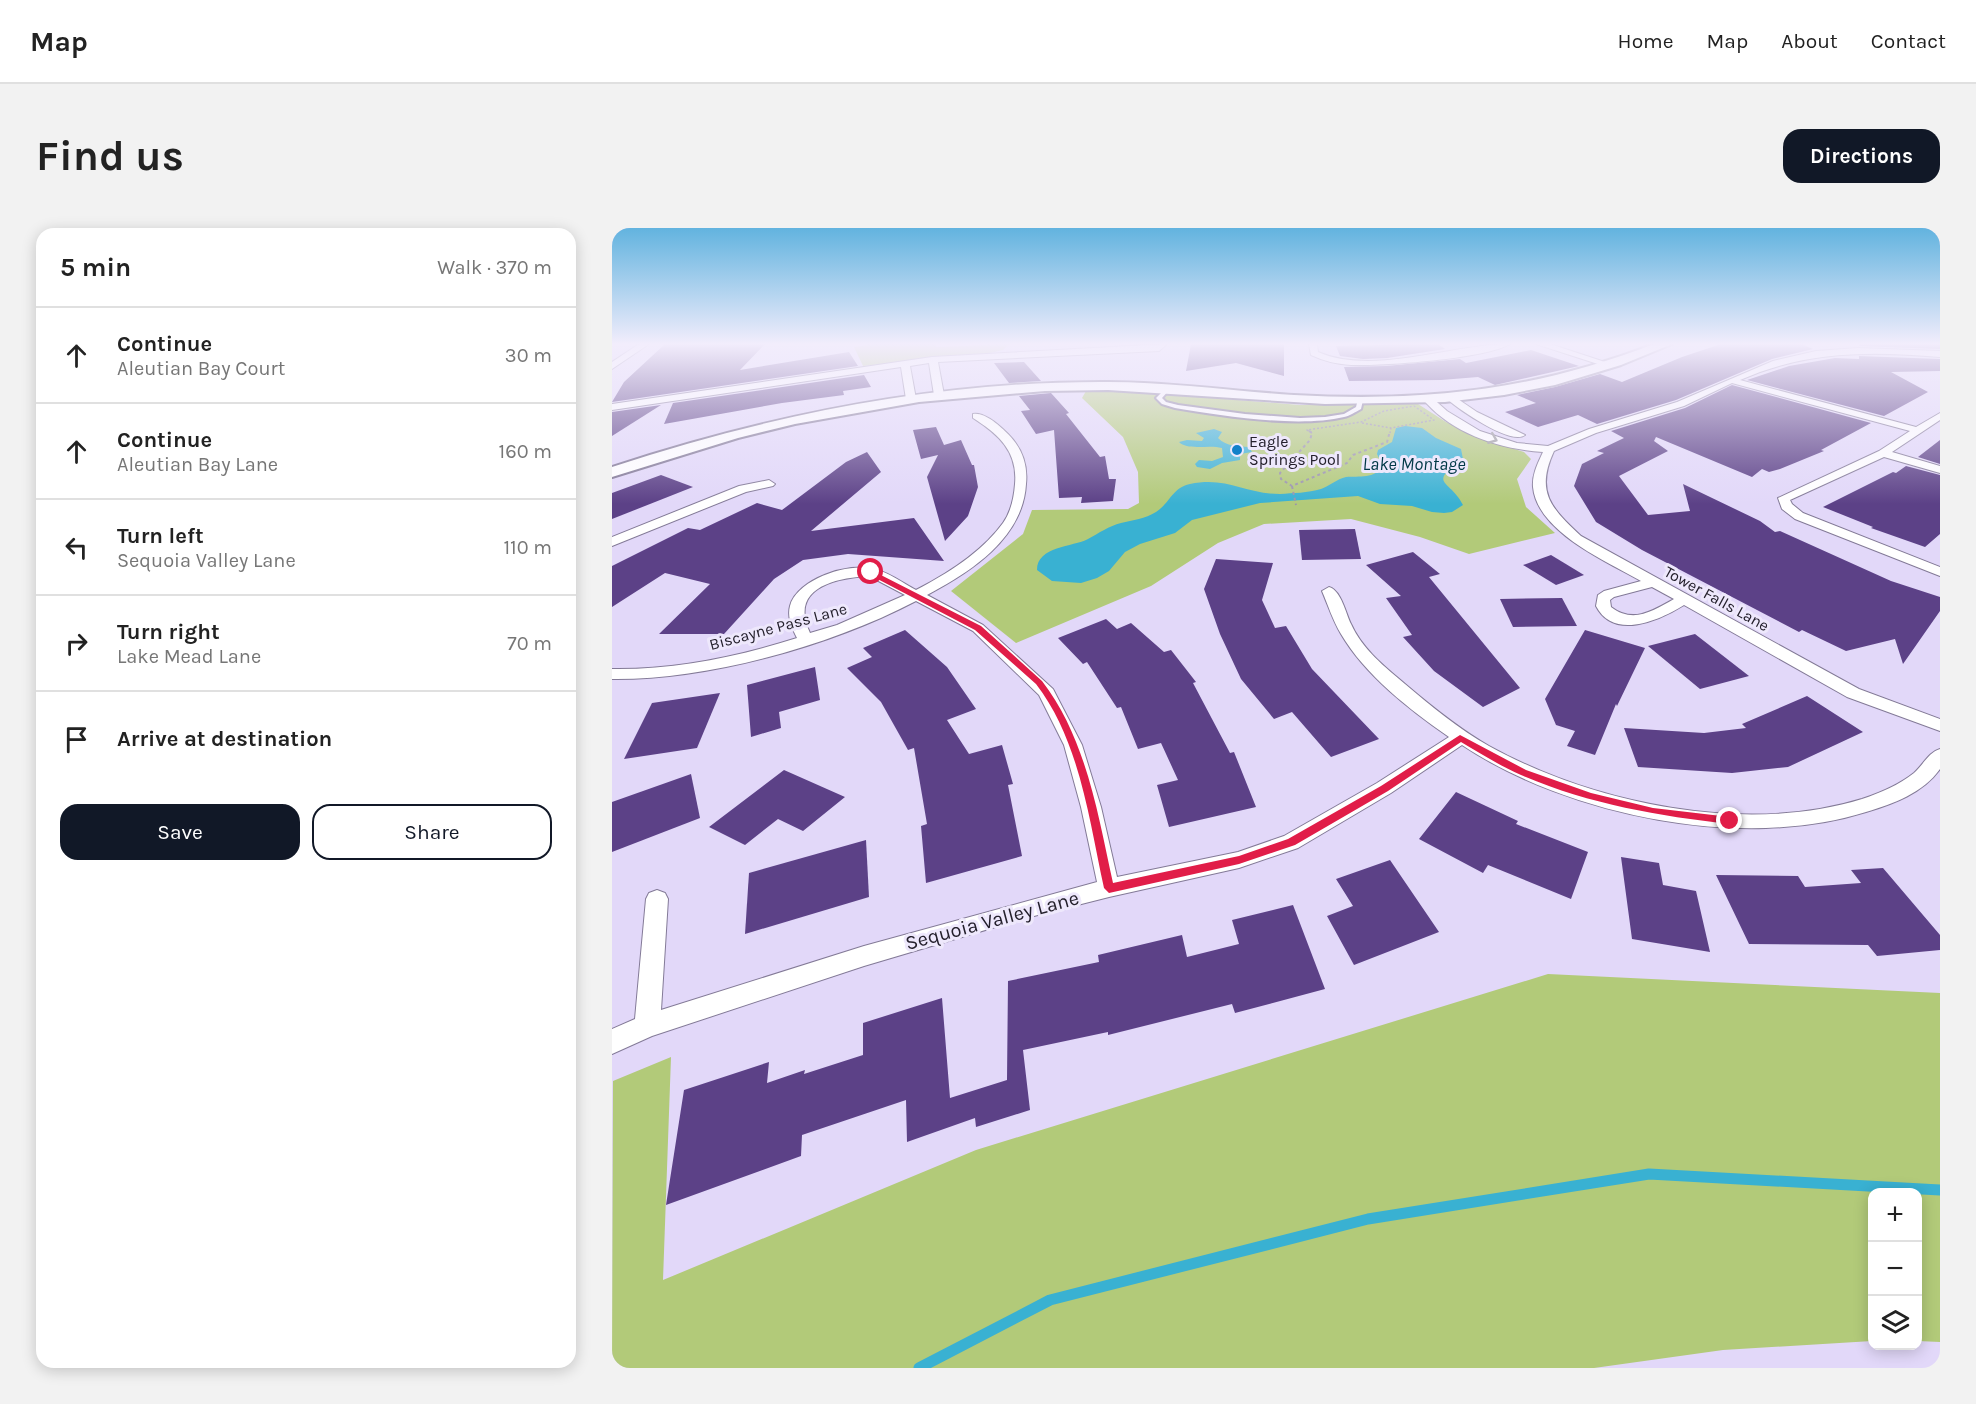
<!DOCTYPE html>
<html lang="en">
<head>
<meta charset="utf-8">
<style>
	body { margin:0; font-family:Karla,sans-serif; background:#f2f2f2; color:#222 }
	.controls { position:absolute; right:18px; bottom:18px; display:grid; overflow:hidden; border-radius:12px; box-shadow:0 3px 15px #0003 }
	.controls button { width:54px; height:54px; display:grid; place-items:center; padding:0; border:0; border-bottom:2px solid #e0e0e0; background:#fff; color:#222; font:30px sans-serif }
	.stop { position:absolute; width:18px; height:18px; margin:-14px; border:4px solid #e11d48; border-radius:50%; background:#fff }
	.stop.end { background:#e11d48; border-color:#fff; box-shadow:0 2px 6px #0008 }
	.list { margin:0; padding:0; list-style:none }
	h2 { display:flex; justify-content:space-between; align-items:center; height:78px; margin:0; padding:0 24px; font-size:26px }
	h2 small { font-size:20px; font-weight:400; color:#767676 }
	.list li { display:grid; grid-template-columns:39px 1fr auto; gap:18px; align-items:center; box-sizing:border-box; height:96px; padding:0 24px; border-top:2px solid #e0e0e0 }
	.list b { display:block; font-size:22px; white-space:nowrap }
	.list p { margin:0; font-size:20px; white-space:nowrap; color:#767676 }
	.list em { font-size:20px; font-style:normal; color:#767676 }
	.actions { display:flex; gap:12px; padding:18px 24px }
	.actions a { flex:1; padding:14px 0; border:2px solid #111827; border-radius:18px; text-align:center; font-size:21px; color:#111827 }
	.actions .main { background:#111827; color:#fff }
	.icon { flex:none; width:33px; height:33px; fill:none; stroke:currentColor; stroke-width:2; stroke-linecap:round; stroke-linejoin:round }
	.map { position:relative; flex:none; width:1328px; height:1140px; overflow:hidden; border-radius:18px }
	header { display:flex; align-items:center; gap:36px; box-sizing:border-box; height:84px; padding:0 30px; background:#fff; border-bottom:2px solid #e0e0e0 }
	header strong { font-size:28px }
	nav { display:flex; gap:33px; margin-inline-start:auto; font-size:21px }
	.intro { display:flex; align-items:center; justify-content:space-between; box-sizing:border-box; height:144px; padding:0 36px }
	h1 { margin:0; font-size:42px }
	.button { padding:15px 27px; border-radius:18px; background:#111827; color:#fff; font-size:21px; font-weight:700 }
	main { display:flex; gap:36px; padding:0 36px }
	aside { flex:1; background:#fff; border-radius:18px; box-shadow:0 3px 15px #0003 }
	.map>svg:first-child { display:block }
</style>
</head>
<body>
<header>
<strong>Map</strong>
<nav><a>Home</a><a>Map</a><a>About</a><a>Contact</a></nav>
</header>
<div class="intro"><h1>Find us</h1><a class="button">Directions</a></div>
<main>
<aside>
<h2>5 min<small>Walk · 370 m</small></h2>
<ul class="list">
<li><svg class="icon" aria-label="ahead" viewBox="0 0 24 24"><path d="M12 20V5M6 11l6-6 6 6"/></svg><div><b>Continue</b><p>Aleutian Bay Court</p></div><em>30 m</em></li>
<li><svg class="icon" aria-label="ahead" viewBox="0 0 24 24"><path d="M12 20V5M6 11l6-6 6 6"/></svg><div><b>Continue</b><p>Aleutian Bay Lane</p></div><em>160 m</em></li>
<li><svg class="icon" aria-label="left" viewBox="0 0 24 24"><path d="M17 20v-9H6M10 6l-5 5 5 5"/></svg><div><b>Turn left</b><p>Sequoia Valley Lane</p></div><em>110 m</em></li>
<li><svg class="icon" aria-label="right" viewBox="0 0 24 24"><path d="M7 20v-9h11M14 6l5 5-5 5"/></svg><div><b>Turn right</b><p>Lake Mead Lane</p></div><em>70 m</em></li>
<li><svg class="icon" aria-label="arrive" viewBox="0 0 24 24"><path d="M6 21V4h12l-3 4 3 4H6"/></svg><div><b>Arrive at destination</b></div></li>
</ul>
<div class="actions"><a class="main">Save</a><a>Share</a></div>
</aside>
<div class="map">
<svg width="1328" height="1140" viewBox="0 0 1328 1140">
	<rect width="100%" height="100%" fill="#e2d8f9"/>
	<!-- green -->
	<g fill="#b2ca79">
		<path d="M 262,116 L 324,116 L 324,119 L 397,116 L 391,122 L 378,125 L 251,138 L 242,119 Z"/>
		<path d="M 474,163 L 526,164 L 688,177 L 806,176 L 834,194 L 873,212 L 912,224 L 919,231 L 905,251 L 914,279 L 943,305 L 857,326 L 808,309 L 739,291 L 652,296 L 606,315 L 539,358 L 404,415 L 339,363 L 411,306 L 420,282 L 516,281 L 527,275 L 526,244 L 511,209 L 470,170 Z"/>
		<path d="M 936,746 L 1328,765 L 1328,1114 L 1306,1113 L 1306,964 L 1260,964 L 1260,1113 L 1111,1122 L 982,1140 L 0,1140 L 1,853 L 59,829 L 51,1052 L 364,922 Z"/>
	</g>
	<!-- water -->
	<g fill="#39b1d2">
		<path d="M 793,198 L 810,200 L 824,210 L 849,221 L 851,231 C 814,257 838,251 851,277 L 840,284 L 832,285 L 820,284 L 800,278 L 768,276 L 746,268 L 648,275 L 580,292 L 563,305 L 528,316 L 513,324 L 497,343 L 485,350 L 469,355 L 440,353 L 425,342 C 425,318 461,319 476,311 C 487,305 497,298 509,295 C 521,292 533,291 544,284 C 558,275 560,260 578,256 C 615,248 633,266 668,266 C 681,265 696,265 709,261 C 717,258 725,251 734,249 C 747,248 763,251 771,238 L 765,226 L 766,222 L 780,214 L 784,200 Z"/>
		<path d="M 602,201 L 610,204 L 606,210 C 615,219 626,218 637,219 L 640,224 L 628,226 L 628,232 L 610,235 L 598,241 L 585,239 L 583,236 L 587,232 L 600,233 L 611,229 L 610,220 C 597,216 576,223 567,214 L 575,212 L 590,213 L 592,210 L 584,205 Z"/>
	</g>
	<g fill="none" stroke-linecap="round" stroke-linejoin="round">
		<!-- stream -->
		<path stroke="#39b1d2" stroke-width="11" d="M 307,1140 L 438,1072 L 756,991 L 1037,946 L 1328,962"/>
	</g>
	<!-- building -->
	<g fill="#5c4187">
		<path d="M 53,116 L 153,116 L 128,142 L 237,124 L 246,138 L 0,174 L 12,154 Z"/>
		<path d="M 579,116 L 672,116 L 672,148 L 624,135 L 574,143 Z"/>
		<path d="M 811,116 L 826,116 L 833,121 L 775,130 L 751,131 L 728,128 L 724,118 Z"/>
		<path d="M 1109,116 L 1189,116 L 1201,121 L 1160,131 L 1064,172 L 985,196 L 966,187 L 926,199 L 893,184 L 924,175 L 905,167 L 943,159 L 988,146 L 1010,154 L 1070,129 Z"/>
		<path d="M 1248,116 L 1328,116 L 1328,121 L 1247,118 Z"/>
		<path d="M 919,122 L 967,138 L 883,157 L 866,149 L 829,152 L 737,153 L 732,139 L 774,138 L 848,131 L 854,135 Z"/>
		<path d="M 1247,128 L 1328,131 L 1328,143 L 1279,144 L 1316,164 L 1272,188 L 1135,152 L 1177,138 L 1223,130 L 1247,131 Z"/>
		<path d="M 412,134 L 429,153 L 397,155 L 382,135 Z"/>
		<path d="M 252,147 L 259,159 L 231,163 L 232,167 L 170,175 L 52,196 L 61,175 Z"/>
		<path d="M 1120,157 L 1259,195 L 1209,222 L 1212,223 L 1168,241 L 1157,244 L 1150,241 L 1140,249 L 1044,209 L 1042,213 L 1056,223 L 1007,248 L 1036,287 L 1078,283 L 1071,256 L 1148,293 L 1163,304 L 1168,303 L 1279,353 L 1328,369 L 1328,383 L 1291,436 L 1283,411 L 1234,423 L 1190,402 L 1187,404 L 1030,322 L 984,294 L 962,258 L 970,236 L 992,225 L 985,223 L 1012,210 L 999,203 L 1073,180 Z"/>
		<path d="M 439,165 L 457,185 L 454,186 L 488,229 L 493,228 L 497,251 L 504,251 L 501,273 L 469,275 L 470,269 L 447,270 L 442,202 L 424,206 L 409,183 L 418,182 L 407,168 Z"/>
		<path d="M 49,177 L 0,208 L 0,184 Z"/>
		<path d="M 324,199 L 332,217 L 349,212 L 360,237 L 362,237 L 366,259 L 356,288 L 333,313 L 315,249 L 326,227 L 309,231 L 301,202 Z"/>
		<path d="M 1328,212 L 1328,236 L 1306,229 Z"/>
		<path d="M 255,224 L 269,244 L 199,303 L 302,290 L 332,333 L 236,326 L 191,332 L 162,351 L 112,406 L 47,406 L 98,356 L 53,345 L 0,379 L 0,338 L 76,300 L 88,302 L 145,275 L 170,282 L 234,234 Z"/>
		<path d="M 1294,238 L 1328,247 L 1328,306 L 1313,319 L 1259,300 L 1261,299 L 1211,279 L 1281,244 L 1284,245 Z"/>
		<path d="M 49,247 L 81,259 L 0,291 L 0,265 Z"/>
		<path d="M 743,301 L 749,331 L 690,332 L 687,302 Z"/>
		<path d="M 801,324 L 828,346 L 817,349 L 908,460 L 871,479 L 822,443 L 791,409 L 800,407 L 774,370 L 789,368 L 754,337 Z"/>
		<path d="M 939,327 L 972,347 L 944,357 L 911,337 Z"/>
		<path d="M 604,331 L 661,335 L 650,372 L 663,400 L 674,398 L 700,441 L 767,511 L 719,529 L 680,484 L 662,491 L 629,451 L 608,406 L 592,361 Z"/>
		<path d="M 950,370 L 965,398 L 901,399 L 888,371 Z"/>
		<path d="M 494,391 L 505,401 L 519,395 L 552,424 L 559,422 L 584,454 L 581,455 L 618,525 L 622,524 L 644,579 L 557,599 L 545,557 L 566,552 L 549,515 L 526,521 L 509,479 L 505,480 L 475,434 L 471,436 L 446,410 Z"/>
		<path d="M 293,402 L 335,439 L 364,481 L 335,492 L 357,526 L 390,517 L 401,556 L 396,557 L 410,628 L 314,655 L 309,598 L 315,596 L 302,520 L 296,522 L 269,474 L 235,440 L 260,429 L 251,420 Z"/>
		<path d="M 973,402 L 1033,420 L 1005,478 L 1004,476 L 983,527 L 955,518 L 963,503 L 944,497 L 933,471 Z"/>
		<path d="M 1083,406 L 1137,448 L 1088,461 L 1036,418 Z"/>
		<path d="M 203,439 L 208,472 L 167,484 L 169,500 L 139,509 L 135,457 Z"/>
		<path d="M 108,465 L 85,520 L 12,531 L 40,475 Z"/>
		<path d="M 1195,468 L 1251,504 L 1176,539 L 1120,545 L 1026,539 L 1012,500 L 1092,505 L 1134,500 L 1130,496 Z"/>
		<path d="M 172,542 L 233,569 L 191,603 L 166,591 L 133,617 L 97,599 Z"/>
		<path d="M 79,546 L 88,590 L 0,624 L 0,574 Z"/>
		<path d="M 844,564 L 906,593 L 904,596 L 976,624 L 959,671 L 876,637 L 871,645 L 807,611 Z"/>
		<path d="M 254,612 L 257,669 L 133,706 L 137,645 Z"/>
		<path d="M 1009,629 L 1047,635 L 1051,657 L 1084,663 L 1098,724 L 1020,711 Z"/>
		<path d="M 778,632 L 827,704 L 742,737 L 715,688 L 741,678 L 724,651 Z"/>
		<path d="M 1271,640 L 1328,707 L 1328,722 L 1265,728 L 1256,717 L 1137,716 L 1104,647 L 1186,648 L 1193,659 L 1249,655 L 1239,642 Z"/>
		<path d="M 681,677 L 713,761 L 623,785 L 620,776 L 496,807 L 496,804 L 411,822 L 418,882 L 364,899 L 363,890 L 295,914 L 294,872 L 190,907 L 189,928 L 54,977 L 72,862 L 157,834 L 155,855 L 193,842 L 192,846 L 251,827 L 251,795 L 330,770 L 338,870 L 395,852 L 396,753 L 487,734 L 486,727 L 570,707 L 575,729 L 627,716 L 620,692 Z"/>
	</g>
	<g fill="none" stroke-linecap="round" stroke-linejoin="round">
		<defs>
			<path id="lane" d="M 555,159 L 558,161 L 550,170 L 554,174 L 566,177 L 633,186 L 688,190 L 713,189 L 732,186 L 744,179 L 746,171 L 751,172 L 749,181 C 743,184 738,188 732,189 C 687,200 610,188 563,180 L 550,176 L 544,170 Z"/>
			<g id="street">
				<path d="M 27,116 L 37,116 L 0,141 L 0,134 Z"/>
				<path d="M 555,116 L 547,123 L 326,134 L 332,167 L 327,170 L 322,167 L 317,135 L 298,138 L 304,171 L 299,174 L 294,171 L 289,139 L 0,182 L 0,176 L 320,129 Z"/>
				<path d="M 697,116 L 705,116 L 706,124 C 761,148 840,116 898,116 C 873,131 770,138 739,137 C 724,136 712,133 699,127 Z"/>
				<path d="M 924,116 L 938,116 L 999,136 L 992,138 Z"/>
				<path d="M 1246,120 L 1328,123 L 1328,129 C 1258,123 1193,123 1128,152 L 1304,199 L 1328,185 L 1328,192 L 1280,224 L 1328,238 L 1328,245 L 1272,229 L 1178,272 L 1180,276 L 1191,285 L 1328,339 L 1328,348 L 1183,291 L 1170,281 L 1166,270 L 1267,223 L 1298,203 L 1120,155 L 1072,178 L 984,205 L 942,223 C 923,264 939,280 969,308 L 1247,461 L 1328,491 L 1328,503 L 1235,469 L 1072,377 C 1048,392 1002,413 984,378 L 986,367 L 992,363 L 1029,353 C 996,334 925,304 921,259 C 920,246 926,235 931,224 C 886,221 838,205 809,169 L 817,167 L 835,183 L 868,203 L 905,215 L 936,218 L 977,201 L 1065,174 L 1161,133 L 1204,123 ZM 1040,359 L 1062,371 C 1041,383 1021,396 999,379 L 998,372 L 1002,369 Z"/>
				<path d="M 837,165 L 865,184 L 913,207 C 899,218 846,181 834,170 L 832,168 Z"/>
				<path d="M 361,186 C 373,184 388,198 396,206 C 410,220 416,237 414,256 C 411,310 359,344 315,367 L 371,397 L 441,461 L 470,517 L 489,579 L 505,649 L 626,624 L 672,608 L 765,555 L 837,509 C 798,482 753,447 729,406 C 721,393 716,377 710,363 L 717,359 C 729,362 734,386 739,396 C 750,421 773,439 793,456 C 820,479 847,501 877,518 C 982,576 1133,607 1250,571 C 1268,565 1287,557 1302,545 C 1311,537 1317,524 1328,521 L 1328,541 C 1311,565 1281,576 1254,584 C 1131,623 957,588 850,517 L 779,565 L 686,620 L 627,640 L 497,669 L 414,690 L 252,738 L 40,808 L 0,826 L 0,801 L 23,791 L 34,671 L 37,665 L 45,662 L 53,665 L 56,671 L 49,782 L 252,718 L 485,654 L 469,579 L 452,517 L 427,467 L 361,403 L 304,373 C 218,418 96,452 0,451 L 0,441 C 62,442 125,429 185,410 C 180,400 175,389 178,378 C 185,351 237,334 262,341 C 276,344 291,355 304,362 C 335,346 370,324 391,295 C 399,284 402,269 403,256 C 406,223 386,206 361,190 ZM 257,348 L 293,367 L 225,397 L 198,405 C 177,361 221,350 257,348 Z"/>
				<path d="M 157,252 L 163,256 L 161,258 L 134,264 L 0,318 L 0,309 L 127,258 Z"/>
			</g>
			<path id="secondary" d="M 1042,116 L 1060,116 L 1009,137 L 943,157 L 892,167 L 833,174 L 713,176 L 496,162 L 433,163 L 307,174 L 183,196 L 126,210 L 0,249 L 0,239 C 161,186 326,153 496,154 C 558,154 620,163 682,167 C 812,174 920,163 1042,116 Z"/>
		</defs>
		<!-- lane casing -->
		<use href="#lane" stroke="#837a97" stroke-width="4"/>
		<!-- street casing -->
		<use href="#street" stroke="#837a97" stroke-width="2"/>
		<!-- secondary casing -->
		<use href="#secondary" stroke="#837a97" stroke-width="4"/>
		<!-- path-far1 -->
		<g stroke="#9a93ac" stroke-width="1.5" stroke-dasharray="2 2" stroke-linecap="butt">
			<path d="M 750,195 L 779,200"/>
			<path d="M 700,205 L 695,202 L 749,194 L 772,183 L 802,178 L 822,192 L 779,200 L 778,205"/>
		</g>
		<!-- path -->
		<g stroke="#9a93ac" stroke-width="2" stroke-dasharray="3 3" stroke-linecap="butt">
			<path d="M 697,203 L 700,205 L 698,212 L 668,245 L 669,251 L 680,258 L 735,235 L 741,227 L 775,214 L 778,203"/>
			<path d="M 680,258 L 684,277"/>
		</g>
		<!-- lane -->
		<use href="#lane" fill="#fff" fill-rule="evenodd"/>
		<!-- street -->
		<use href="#street" fill="#fff" fill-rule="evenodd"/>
		<!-- secondary -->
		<use href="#secondary" fill="#fff" fill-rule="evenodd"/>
	</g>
	<!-- one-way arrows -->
	<defs><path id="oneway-chevron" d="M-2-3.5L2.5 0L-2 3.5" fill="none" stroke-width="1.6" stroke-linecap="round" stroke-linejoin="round" transform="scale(1.5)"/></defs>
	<use stroke="#9c9ba0" href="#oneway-chevron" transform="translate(881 211) rotate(22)"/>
	<!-- sky -->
	<linearGradient id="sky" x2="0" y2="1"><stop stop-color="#62b3df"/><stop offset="0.42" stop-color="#f2edfc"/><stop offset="1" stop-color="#f2edfc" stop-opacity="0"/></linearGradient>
	<rect width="1328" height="276" fill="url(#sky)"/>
	<!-- route -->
	<path fill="#e11d48" d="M 256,343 L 261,343 L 369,398 L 430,453 C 474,510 486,586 501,655 L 627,628 L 676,611 L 769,558 L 848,507 L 914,542 L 979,565 L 1041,580 L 1118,589 L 1123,593 L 1118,596 C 1046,588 976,576 909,547 C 888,538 868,525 849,514 L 776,563 L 683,617 L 627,636 L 497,665 L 492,660 C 477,592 468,513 424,456 L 363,402 L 256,346 Z"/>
	<!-- markers -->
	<circle fill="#1281ca" stroke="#eee8fc" stroke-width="2" cx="625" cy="222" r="6"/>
	<g text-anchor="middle" stroke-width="6" stroke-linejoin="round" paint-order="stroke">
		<!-- far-poi labels -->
		<g font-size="16" fill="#24202c" stroke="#eee8fc" text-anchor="start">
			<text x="637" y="219">Eagle<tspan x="637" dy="18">Springs Pool</tspan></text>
		</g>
		<!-- far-street labels -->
		<g font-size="16" fill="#24202c" stroke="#eee8fc">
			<text transform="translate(1105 370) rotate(29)" y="6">Tower Falls Lane</text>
			<text transform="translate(166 398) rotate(-15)" y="6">Biscayne Pass Lane</text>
		</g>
		<!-- far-water labels -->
		<g font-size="18" font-style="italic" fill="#013846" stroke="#eee8fc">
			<text x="802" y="242">Lake Montage</text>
		</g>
		<!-- street labels -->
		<g font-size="20" fill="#24202c" stroke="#eee8fc">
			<text transform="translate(380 692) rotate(-15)" y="7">Sequoia Valley Lane</text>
		</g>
	</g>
</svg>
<div class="controls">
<button>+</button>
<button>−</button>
<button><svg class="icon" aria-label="layers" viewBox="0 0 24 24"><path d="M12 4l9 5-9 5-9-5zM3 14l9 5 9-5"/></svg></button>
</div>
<div class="stop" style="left:259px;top:344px"></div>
<div class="stop end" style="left:1118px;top:593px"></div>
</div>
</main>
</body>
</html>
